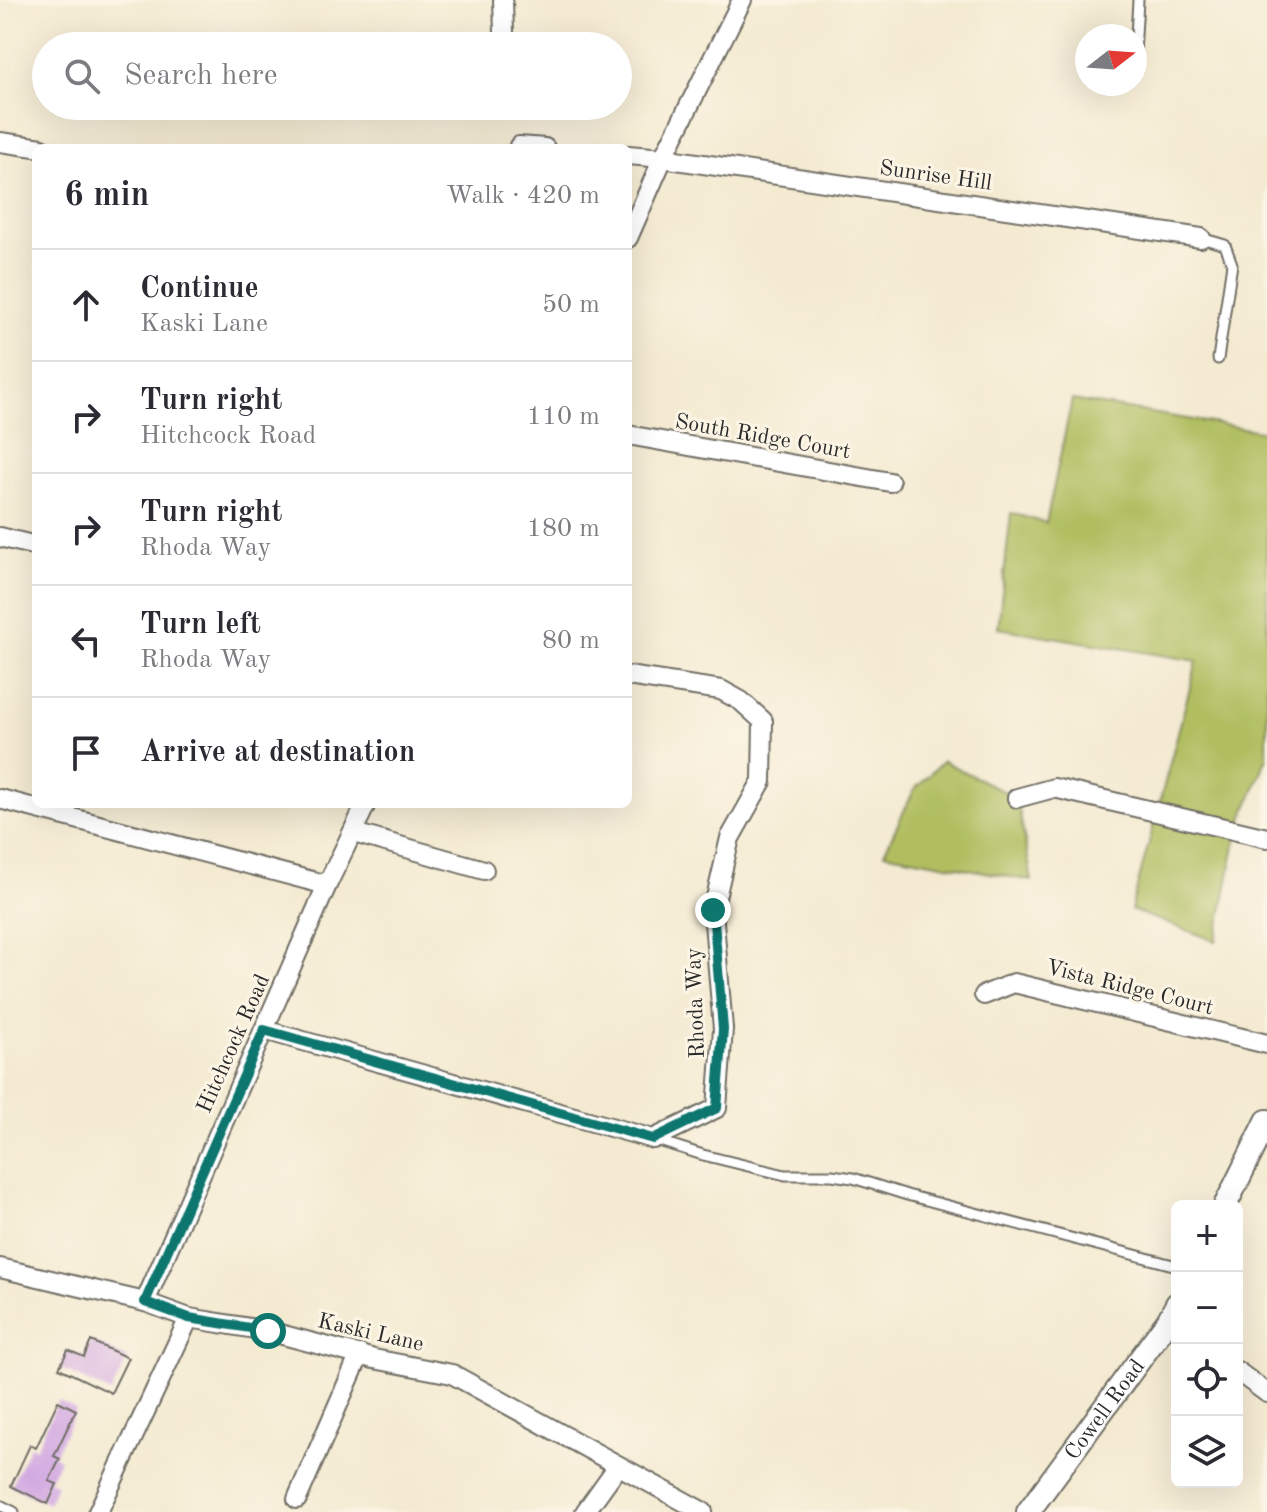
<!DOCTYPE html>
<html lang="en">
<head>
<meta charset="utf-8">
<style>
	body { margin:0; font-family:"Old Standard TT",serif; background:#f2f2f3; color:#2b2b33 }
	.controls { position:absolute; right:24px; bottom:24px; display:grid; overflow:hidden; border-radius:12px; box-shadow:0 8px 32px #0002 }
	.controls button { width:72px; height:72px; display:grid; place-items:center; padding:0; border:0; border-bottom:2px solid #e1e1e2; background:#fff; color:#2b2b33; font:40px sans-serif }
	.compass { position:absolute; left:1075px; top:24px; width:72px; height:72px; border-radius:50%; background:#fff; box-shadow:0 8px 32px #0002; rotate:73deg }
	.stop { position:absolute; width:24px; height:24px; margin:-18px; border:6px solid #0f766e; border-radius:50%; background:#fff }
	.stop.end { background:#0f766e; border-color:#fff; box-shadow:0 2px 8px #0008 }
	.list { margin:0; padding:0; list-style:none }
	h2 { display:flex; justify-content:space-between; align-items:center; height:104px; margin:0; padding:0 32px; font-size:34px }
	h2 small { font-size:26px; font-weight:400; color:#7c7c81 }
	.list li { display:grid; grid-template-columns:52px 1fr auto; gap:24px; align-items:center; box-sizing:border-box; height:112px; padding:0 32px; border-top:2px solid #e1e1e2 }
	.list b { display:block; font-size:30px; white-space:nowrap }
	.list p { margin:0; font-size:26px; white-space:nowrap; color:#7c7c81 }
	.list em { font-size:26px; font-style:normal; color:#7c7c81 }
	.icon { flex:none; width:44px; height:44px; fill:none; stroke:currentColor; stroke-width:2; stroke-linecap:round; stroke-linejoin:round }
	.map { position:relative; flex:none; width:1267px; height:1512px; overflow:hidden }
	.search { position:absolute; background:#fff; box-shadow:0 8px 32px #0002; left:32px; top:32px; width:600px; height:88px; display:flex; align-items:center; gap:20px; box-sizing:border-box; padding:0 28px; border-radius:44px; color:#7c7c81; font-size:30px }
	.panel { position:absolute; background:#fff; box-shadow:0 8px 32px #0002; left:32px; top:144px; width:600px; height:664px; border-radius:12px }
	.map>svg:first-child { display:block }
</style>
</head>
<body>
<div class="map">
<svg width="1267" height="1512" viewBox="0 0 1267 1512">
	<rect width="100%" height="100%" fill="#fcf5e5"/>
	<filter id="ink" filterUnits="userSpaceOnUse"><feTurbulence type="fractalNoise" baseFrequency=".0125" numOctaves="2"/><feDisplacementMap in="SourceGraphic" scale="16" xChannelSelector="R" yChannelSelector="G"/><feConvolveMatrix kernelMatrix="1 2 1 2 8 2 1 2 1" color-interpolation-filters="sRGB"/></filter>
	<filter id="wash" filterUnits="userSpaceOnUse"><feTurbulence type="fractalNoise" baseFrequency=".006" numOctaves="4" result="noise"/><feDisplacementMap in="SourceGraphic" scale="32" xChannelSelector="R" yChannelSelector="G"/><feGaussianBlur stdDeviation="1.8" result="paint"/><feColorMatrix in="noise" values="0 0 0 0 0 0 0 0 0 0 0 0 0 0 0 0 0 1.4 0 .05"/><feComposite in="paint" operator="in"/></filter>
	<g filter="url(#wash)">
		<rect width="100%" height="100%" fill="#f4ead1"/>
		<!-- green -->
		<g fill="#b0be60" stroke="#6e7446" stroke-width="2">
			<path d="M 1072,400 L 1267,432 L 1267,757 L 1238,831 L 1216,941 L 1131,910 L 1197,661 L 998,628 L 1011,513 L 1046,523 Z"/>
			<path d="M 943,761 L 1017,798 L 1032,881 L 884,853 L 914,790 Z"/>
		</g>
		<g id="blocks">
			<!-- building -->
			<g fill="#cb9ce1">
				<path d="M 91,1341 L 128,1358 L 111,1393 L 59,1368 L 68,1350 L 84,1357 Z"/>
				<path d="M 58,1401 L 76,1410 L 54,1456 L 60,1459 L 49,1481 L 57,1484 L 48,1504 L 11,1486 L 30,1445 L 36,1448 Z"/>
			</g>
		</g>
	</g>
	<g filter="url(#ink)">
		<use href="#blocks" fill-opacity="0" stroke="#716e65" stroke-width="2"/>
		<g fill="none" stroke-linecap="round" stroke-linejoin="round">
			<defs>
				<g id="service">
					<path d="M 1135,54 L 1138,0"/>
					<path d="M 1201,238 L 1225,245 L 1232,264 L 1218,359"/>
					<path d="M 653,1139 L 703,1155 L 785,1175 L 832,1175 L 853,1178 L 907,1195 L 1177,1266"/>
					<path d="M 0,1505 L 14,1512"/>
				</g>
				<g id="minor">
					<path d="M 503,0 L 504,33"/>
					<path d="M 0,142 L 42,148"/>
					<path d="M 519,146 L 545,148"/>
					<path d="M 628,155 L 663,158 L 1201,238"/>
					<path d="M 628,238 L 663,158 L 742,0"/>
					<path d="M 628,435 L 890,482"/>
					<path d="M 0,537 L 36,546"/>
					<path d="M 1017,798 L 1054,788 L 1267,838"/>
					<path d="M 0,799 L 327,885"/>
					<path d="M 354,833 L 484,870"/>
					<path d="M 984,995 L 1014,983 L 1267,1044"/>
					<path d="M 264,1030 L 653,1139 L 717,1108 L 723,1029 L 713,910 L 730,838 L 762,781 L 763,721 L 741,701 L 721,690 L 628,676"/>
					<path d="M 0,1268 L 145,1302 L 189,1318 L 268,1331 L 374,1359 L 452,1374 L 703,1512"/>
					<path d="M 145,1302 L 327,885 L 366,804"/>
					<path d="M 1237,1371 L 1267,1393"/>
					<path d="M 297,1499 L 360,1354"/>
					<path d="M 98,1512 L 189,1318"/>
					<path d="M 585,1512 L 618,1466"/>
				</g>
				<g id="tertiary">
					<path d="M 1225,1206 L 1267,1121"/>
					<path id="s1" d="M 1028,1512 L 1168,1321 L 1177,1304"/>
				</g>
			</defs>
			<!-- service casing -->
			<use href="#service" stroke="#716e65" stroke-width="13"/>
			<!-- minor casing -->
			<use href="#minor" stroke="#716e65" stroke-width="22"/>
			<!-- tertiary casing -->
			<use href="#tertiary" stroke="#716e65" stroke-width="26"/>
			<!-- service -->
			<use href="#service" stroke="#fff" stroke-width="9"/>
			<!-- minor -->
			<use href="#minor" stroke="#fff" stroke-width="18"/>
			<!-- tertiary -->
			<use href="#tertiary" stroke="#fff" stroke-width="22"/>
		</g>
	</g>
	<g fill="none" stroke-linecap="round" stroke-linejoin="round" filter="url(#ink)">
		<!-- route -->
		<path stroke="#0f766e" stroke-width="10" d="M 268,1331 L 189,1318 L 145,1302 L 264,1030 L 653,1139 L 717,1108 L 723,1029 L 713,910"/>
	</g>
	<g text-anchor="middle" stroke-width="6" stroke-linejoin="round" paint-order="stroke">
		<!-- street labels -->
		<g font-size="22" fill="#2b2b2b" stroke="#fcf5e5">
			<text transform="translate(936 174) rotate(8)" y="8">Sunrise Hill</text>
			<text transform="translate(763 435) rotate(10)" y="8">South Ridge Court</text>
			<text transform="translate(1130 986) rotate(14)" y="8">Vista Ridge Court</text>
			<text transform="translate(694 1003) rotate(-92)" y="8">Rhoda Way</text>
			<text transform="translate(232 1043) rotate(-66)" y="8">Hitchcock Road</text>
			<text transform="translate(371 1331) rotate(13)" y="8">Kaski Lane</text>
			<text dy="8" stroke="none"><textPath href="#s1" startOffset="128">Cowell Road</textPath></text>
		</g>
	</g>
</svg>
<div class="controls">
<button>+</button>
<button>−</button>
<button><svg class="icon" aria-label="locate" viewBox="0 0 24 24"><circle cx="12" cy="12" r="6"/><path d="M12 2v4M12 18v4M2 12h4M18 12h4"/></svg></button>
<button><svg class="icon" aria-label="layers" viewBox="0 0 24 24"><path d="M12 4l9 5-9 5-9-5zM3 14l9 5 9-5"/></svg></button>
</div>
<svg class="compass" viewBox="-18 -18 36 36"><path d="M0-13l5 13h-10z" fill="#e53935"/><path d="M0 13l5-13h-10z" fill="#7c7c81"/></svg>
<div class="stop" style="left:268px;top:1331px"></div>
<div class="stop end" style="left:713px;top:910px"></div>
<div class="search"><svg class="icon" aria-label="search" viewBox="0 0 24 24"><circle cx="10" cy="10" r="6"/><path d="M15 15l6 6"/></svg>Search here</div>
<section class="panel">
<h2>6 min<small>Walk · 420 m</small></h2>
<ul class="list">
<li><svg class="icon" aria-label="ahead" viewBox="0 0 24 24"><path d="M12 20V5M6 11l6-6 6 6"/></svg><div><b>Continue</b><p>Kaski Lane</p></div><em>50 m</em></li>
<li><svg class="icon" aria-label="right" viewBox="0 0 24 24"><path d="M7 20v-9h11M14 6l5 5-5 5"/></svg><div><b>Turn right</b><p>Hitchcock Road</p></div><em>110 m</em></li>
<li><svg class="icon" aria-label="right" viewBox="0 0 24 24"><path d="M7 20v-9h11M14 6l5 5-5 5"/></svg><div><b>Turn right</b><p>Rhoda Way</p></div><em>180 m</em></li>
<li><svg class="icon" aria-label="left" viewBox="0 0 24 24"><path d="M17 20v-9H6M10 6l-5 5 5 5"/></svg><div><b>Turn left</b><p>Rhoda Way</p></div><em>80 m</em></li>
<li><svg class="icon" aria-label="arrive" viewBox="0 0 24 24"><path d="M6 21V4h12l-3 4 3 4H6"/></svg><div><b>Arrive at destination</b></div></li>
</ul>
</section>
</div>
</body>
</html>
